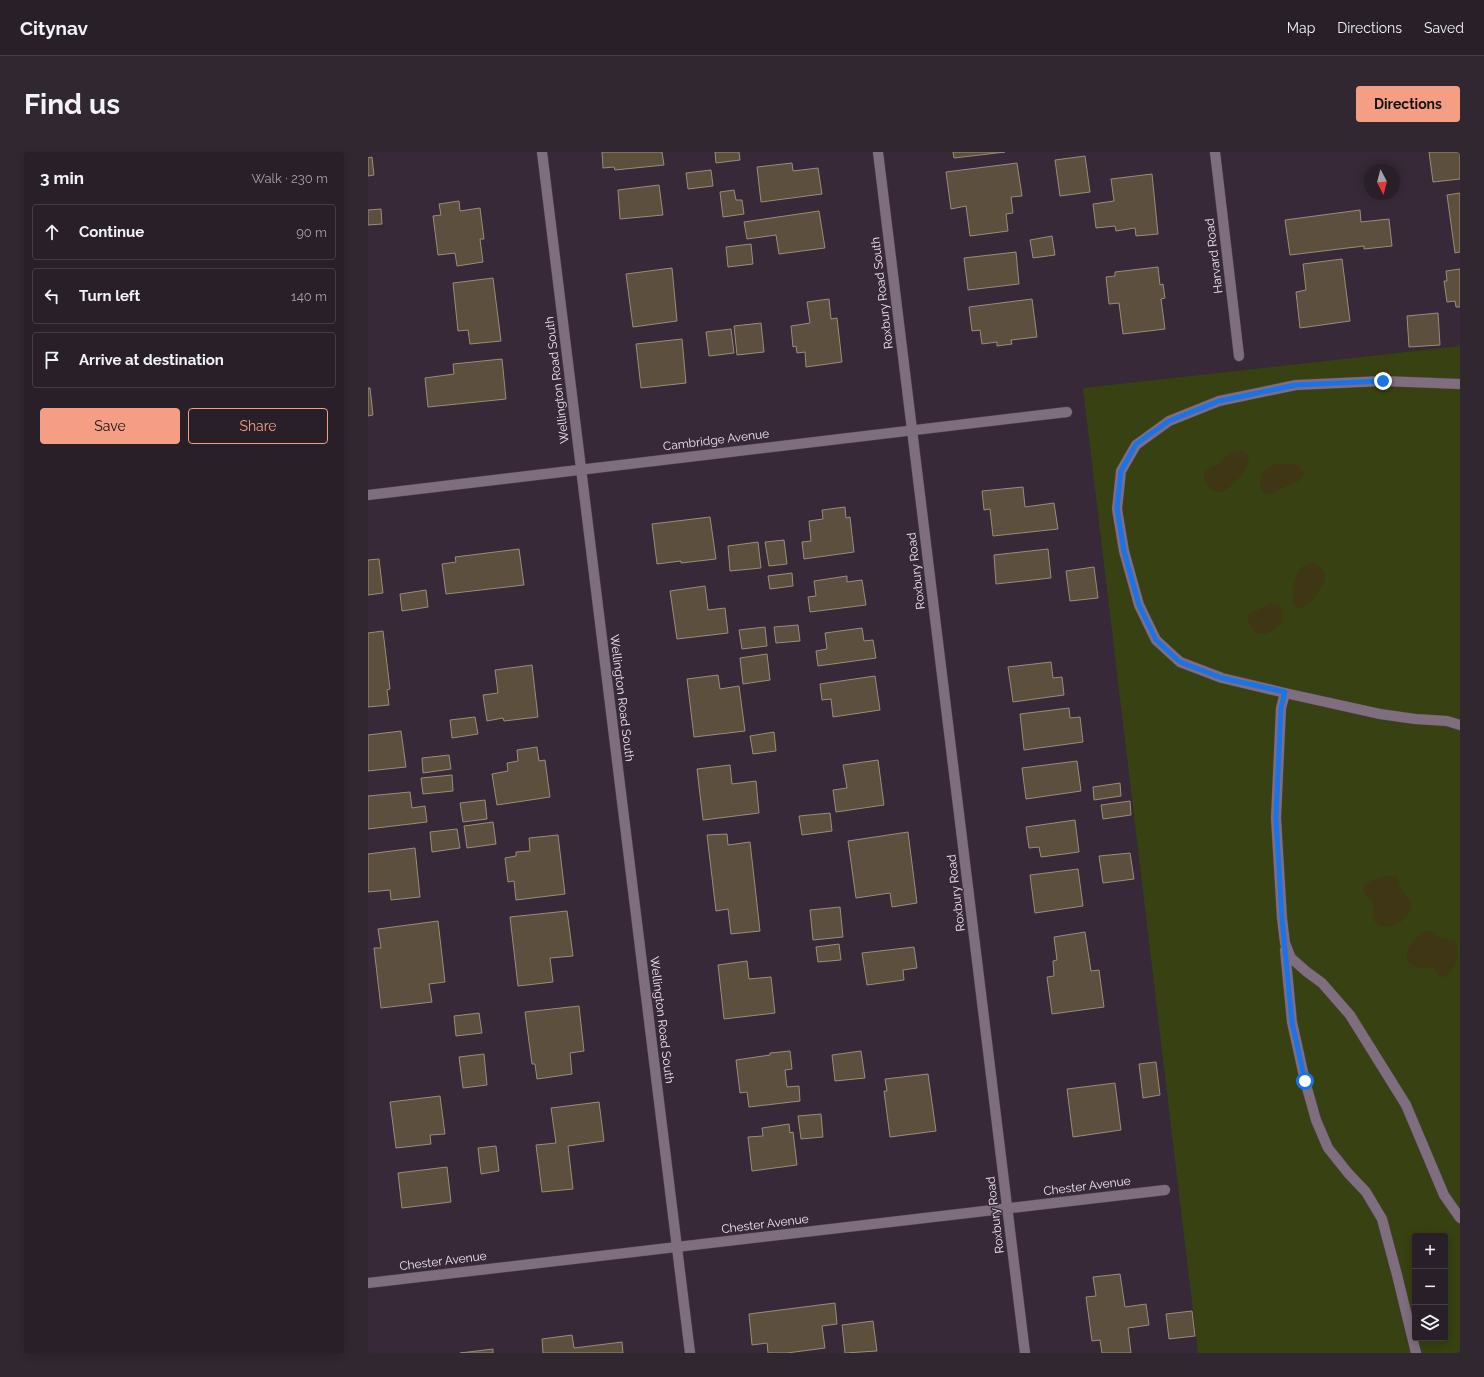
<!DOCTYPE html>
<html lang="en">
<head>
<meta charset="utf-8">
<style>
	body { margin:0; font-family:Raleway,sans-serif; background:#312731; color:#f1f3f6 }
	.controls { position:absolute; right:12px; bottom:12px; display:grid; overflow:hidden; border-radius:4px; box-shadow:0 2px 10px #0003 }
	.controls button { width:36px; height:36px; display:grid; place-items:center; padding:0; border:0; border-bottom:1px solid #453d46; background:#291f29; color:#f1f3f6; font:20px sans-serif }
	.compass { position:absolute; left:996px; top:12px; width:36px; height:36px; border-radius:50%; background:#291f29; box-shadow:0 2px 10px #0003; rotate:173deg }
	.stop { position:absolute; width:12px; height:12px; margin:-9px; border:3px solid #1a73e8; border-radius:50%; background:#fff }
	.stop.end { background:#1a73e8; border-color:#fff; box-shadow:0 1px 4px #0008 }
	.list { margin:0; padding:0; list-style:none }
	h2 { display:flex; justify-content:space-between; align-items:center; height:52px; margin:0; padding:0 16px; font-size:17px }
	h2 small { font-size:13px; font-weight:400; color:#a5a2a8 }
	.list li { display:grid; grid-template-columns:26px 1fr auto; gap:12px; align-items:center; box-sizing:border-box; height:56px; margin:0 8px 8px; padding:0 8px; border:1px solid #453d46; border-radius:4px }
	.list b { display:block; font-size:15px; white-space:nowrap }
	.list em { font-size:13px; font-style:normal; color:#a5a2a8 }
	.actions { display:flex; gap:8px; padding:12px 16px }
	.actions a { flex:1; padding:9px 0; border:1px solid #f49e86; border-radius:4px; text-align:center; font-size:14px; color:#f49e86 }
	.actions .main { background:#f49e86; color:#111 }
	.icon { flex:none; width:22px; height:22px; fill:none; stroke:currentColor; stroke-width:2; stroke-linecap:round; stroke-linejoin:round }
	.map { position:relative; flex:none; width:1092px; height:1201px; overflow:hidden; border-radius:4px }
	header { display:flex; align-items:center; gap:24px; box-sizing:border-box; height:56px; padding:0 20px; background:#291f29; border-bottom:1px solid #453d46 }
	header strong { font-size:19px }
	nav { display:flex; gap:22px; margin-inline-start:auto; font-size:14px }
	.intro { display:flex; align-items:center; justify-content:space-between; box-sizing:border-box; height:96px; padding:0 24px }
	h1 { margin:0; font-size:28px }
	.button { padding:10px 18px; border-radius:4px; background:#f49e86; color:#111; font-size:14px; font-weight:700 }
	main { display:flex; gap:24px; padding:0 24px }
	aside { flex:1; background:#291f29; border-radius:4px; box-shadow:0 2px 10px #0003 }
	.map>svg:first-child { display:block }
</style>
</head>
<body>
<header>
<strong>Citynav</strong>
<nav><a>Map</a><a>Directions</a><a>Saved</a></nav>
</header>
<div class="intro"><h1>Find us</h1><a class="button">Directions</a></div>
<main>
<aside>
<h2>3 min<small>Walk · 230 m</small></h2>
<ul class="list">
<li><svg class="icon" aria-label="ahead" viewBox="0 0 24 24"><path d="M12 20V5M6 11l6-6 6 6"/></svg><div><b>Continue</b></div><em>90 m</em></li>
<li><svg class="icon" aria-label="left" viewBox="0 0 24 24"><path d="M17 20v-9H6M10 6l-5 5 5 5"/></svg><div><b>Turn left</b></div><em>140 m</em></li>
<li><svg class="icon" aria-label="arrive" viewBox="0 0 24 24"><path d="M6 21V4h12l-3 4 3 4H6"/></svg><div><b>Arrive at destination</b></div></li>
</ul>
<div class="actions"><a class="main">Save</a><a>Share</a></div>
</aside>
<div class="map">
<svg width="1092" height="1201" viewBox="0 0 1092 1201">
	<rect width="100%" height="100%" fill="#372937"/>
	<!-- green -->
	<path fill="#374111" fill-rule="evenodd" d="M 1092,194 L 1092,1201 L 830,1201 L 715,236 ZM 1047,1084 L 1077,1084 L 1077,1186 L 1047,1186 Z"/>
	<!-- sand -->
	<g fill="#3e3615">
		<path d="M 870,299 C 873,300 878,300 880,304 C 885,312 857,351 842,337 C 839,334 837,327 836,323 L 838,318 L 851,312 L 861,301 Z"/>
		<path d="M 910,312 L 930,313 L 936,320 C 934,329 927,331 919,334 C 908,338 902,350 892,335 C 893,321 896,314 910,312 Z"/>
		<path d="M 941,411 L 949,413 L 954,416 L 957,422 L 957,429 L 942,451 L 936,455 L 931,456 L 926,452 C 923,440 927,415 941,411 Z"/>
		<path d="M 906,451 L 909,451 C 913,454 913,458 914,462 C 915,477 900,483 888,482 L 880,471 L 881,462 L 895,455 Z"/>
		<path d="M 1028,724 C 1031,728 1030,734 1033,738 C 1037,744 1043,746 1043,754 C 1043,761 1032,772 1025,774 C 1019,776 1012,774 1007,770 L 1005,765 L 1005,751 C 1002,747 998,745 996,741 C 991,728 1020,724 1028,724 Z"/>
		<path d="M 1059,779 L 1064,780 L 1072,786 L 1088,790 C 1092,806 1089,816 1076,825 L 1071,824 L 1066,816 C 1059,815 1050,818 1044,813 C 1030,804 1048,781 1059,779 Z"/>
	</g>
	<!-- building -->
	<g fill="#5c4f3e" stroke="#9b8c7a">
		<path d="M 234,0 L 294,0 L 296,13 L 247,18 L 246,15 L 235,16 Z"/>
		<path d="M 347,0 L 371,0 L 372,8 L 348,11 Z"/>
		<path d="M 585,0 L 637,0 L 586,6 Z"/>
		<path d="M 1061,0 L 1092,0 L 1092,27 L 1065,30 Z"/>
		<path d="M 717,4 L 722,40 L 692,44 L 687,8 Z"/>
		<path d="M 4,5 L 6,23 L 0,24 L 0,6 Z"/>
		<path d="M 424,11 L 425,19 L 450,16 L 454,42 L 393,50 L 389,15 Z"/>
		<path d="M 649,11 L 654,44 L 643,45 L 645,61 L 638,62 L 640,79 L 602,84 L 598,54 L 583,57 L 578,20 Z"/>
		<path d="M 343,18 L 345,34 L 320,37 L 318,21 Z"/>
		<path d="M 784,22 L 790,82 L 768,84 L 767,76 L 748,79 L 747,74 L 728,76 L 725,52 L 746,49 L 743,27 Z"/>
		<path d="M 291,33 L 295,63 L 252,67 L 250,38 Z"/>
		<path d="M 366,38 L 368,48 L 374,48 L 376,62 L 355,65 L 352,40 Z"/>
		<path d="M 1092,41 L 1092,100 L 1087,101 L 1079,43 Z"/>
		<path d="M 91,49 L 92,59 L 112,56 L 116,87 L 112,87 L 115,110 L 89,114 L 87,101 L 70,103 L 65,64 L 73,63 L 71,52 Z"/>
		<path d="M 13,57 L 14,72 L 0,73 L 0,58 Z"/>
		<path d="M 992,58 L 993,70 L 1021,67 L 1024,94 L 996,97 L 996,94 L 922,103 L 917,68 Z"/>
		<path d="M 451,59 L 457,96 L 411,102 L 408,83 L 379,87 L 376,70 Z"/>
		<path d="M 684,84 L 687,103 L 665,106 L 662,88 Z"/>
		<path d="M 383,92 L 385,112 L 360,115 L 358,95 Z"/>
		<path d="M 648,100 L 651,132 L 600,138 L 596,106 Z"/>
		<path d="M 974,107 L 982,169 L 932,176 L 928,140 L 938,138 L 935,112 Z"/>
		<path d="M 790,115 L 792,133 L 795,132 L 797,146 L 793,147 L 797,177 L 755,182 L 751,151 L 741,152 L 738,125 L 747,124 L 747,120 Z"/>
		<path d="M 304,116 L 309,169 L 265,175 L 258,122 Z"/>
		<path d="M 1092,117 L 1092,155 L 1088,155 L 1087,149 L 1079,150 L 1076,129 L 1079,129 L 1078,119 Z"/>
		<path d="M 125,126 L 133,189 L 102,192 L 100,178 L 90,179 L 85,131 Z"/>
		<path d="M 461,147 L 463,167 L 469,166 L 474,210 L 438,215 L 437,200 L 429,201 L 428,194 L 425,195 L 423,174 L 442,171 L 439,150 Z"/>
		<path d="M 664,147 L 669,185 L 643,188 L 644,192 L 629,194 L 629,190 L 614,192 L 612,178 L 604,179 L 601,155 Z"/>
		<path d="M 1070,161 L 1072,193 L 1041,195 L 1039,164 Z"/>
		<path d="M 393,171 L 396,200 L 369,203 L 366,174 Z"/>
		<path d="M 363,177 L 366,201 L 341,204 L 338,180 Z"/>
		<path d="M 314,187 L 318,231 L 273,236 L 268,192 Z"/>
		<path d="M 134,207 L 138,247 L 60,255 L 57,226 L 86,222 L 85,212 Z"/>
		<path d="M 0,236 L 2,236 L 5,263 L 0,264 Z"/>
		<path d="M 655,335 L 657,355 L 686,351 L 690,377 L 625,384 L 622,357 L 616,358 L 614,339 Z"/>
		<path d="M 477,355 L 478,366 L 482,365 L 486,400 L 436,407 L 434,390 L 443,389 L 441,369 L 455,367 L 454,358 Z"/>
		<path d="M 342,365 L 348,407 L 313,411 L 313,409 L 289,412 L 284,372 Z"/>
		<path d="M 416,388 L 419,412 L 401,414 L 397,390 Z"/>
		<path d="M 390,390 L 393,416 L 362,419 L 360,394 Z"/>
		<path d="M 151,397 L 156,433 L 78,442 L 74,412 L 88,410 L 87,405 Z"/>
		<path d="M 680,397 L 683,426 L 628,432 L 626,403 Z"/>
		<path d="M 11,407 L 15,441 L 0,443 L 0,408 Z"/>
		<path d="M 726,415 L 730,446 L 702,449 L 698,419 Z"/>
		<path d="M 424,421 L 425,434 L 402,437 L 400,424 Z"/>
		<path d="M 479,424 L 479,430 L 494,428 L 498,453 L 442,460 L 440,445 L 448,444 L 446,429 Z"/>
		<path d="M 337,434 L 340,458 L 357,456 L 360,481 L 309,487 L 302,439 Z"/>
		<path d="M 58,438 L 60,455 L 34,459 L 32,442 Z"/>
		<path d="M 430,473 L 432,489 L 408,491 L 406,475 Z"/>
		<path d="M 397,475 L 399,494 L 374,497 L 371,478 Z"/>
		<path d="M 494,476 L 496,489 L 505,488 L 508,506 L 450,514 L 448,499 L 459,497 L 457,481 Z"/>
		<path d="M 15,479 L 22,537 L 19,538 L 21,553 L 0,555 L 0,481 Z"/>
		<path d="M 399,502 L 402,528 L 375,532 L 372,506 Z"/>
		<path d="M 683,510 L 685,526 L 694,525 L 696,543 L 645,550 L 640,515 Z"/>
		<path d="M 164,513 L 170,565 L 136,569 L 135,566 L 119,569 L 115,543 L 130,541 L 127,518 Z"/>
		<path d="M 350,523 L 352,537 L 371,534 L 377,579 L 326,585 L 319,527 Z"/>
		<path d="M 507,524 L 512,558 L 465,565 L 463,547 L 454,548 L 452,532 Z"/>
		<path d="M 701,556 L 702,566 L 712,565 L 715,590 L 656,598 L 652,562 Z"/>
		<path d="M 107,565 L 110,582 L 84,586 L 82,568 Z"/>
		<path d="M 33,579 L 38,615 L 0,619 L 0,583 Z"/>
		<path d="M 406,580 L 408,599 L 385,602 L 382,584 Z"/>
		<path d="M 169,595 L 171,609 L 177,608 L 182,645 L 129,653 L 124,622 L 140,619 L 139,611 L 150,609 L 149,598 Z"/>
		<path d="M 81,603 L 83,617 L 55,621 L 54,606 Z"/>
		<path d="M 510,608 L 516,653 L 468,660 L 465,638 L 479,636 L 475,613 Z"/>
		<path d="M 709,609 L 713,639 L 658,647 L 654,616 Z"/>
		<path d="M 362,613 L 364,632 L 388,629 L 391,661 L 335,668 L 329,617 Z"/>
		<path d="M 84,623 L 85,639 L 55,642 L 53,626 Z"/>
		<path d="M 752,631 L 753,644 L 726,648 L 725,635 Z"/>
		<path d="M 42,640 L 44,656 L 57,654 L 59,670 L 0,677 L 0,644 Z"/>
		<path d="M 117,648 L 119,667 L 95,670 L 92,651 Z"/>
		<path d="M 762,649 L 763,663 L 735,667 L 733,653 Z"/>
		<path d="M 462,661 L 464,679 L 434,683 L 431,664 Z"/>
		<path d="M 707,668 L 711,700 L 673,705 L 671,695 L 661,696 L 658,675 Z"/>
		<path d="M 125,670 L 128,692 L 99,696 L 96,674 Z"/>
		<path d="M 89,677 L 92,696 L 64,700 L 62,680 Z"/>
		<path d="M 540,680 L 549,751 L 524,755 L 522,741 L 488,746 L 480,689 Z"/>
		<path d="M 359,682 L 360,693 L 382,690 L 392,779 L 363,782 L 360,757 L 348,759 L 339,683 Z"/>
		<path d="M 190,683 L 197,742 L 148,748 L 146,729 L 140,730 L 137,706 L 148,704 L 148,700 L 162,699 L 161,686 Z"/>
		<path d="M 47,696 L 52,745 L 23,748 L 22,738 L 0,740 L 0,702 Z"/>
		<path d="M 762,701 L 766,727 L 735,731 L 731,704 Z"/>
		<path d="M 710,717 L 715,754 L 667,761 L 662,723 Z"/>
		<path d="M 472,755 L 475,785 L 445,788 L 442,758 Z"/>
		<path d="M 199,759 L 205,804 L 182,806 L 185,830 L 150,834 L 142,765 Z"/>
		<path d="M 70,769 L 77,830 L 61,832 L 64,850 L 13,856 L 6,796 L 13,796 L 10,777 Z"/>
		<path d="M 717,780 L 723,819 L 731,818 L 736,855 L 684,862 L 679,825 L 686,824 L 685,809 L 689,808 L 686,785 Z"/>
		<path d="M 471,792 L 473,808 L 450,810 L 448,795 Z"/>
		<path d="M 546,795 L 549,816 L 535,818 L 536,828 L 499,833 L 494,801 Z"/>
		<path d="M 379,809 L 381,827 L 403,825 L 407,861 L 356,867 L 350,813 Z"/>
		<path d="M 211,854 L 216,899 L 202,901 L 204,922 L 169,927 L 167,912 L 164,912 L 157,860 Z"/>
		<path d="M 111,861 L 114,881 L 88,884 L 86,864 Z"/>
		<path d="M 422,899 L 424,917 L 417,918 L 419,935 L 431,934 L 432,949 L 381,955 L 379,940 L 372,941 L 368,908 L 402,903 L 402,901 Z"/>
		<path d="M 493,899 L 497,926 L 467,929 L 464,903 Z"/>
		<path d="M 116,902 L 119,933 L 95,936 L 91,905 Z"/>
		<path d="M 788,910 L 792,943 L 775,946 L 771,912 Z"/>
		<path d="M 560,922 L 568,979 L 522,985 L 516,939 L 519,939 L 517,927 Z"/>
		<path d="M 747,931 L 753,978 L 705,985 L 699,937 Z"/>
		<path d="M 72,944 L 77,982 L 62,983 L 63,992 L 28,996 L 22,950 Z"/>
		<path d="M 231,950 L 236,989 L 200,994 L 205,1037 L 174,1040 L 168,993 L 188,991 L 183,956 Z"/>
		<path d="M 453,962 L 455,985 L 433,987 L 430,964 Z"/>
		<path d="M 421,972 L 422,981 L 425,980 L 429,1013 L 384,1019 L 380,985 L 395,984 L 394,976 Z"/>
		<path d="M 128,994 L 131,1019 L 113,1022 L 110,996 Z"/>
		<path d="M 79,1015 L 83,1050 L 34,1056 L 30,1021 Z"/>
		<path d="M 752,1122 L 757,1155 L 778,1152 L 781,1173 L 760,1176 L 763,1201 L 734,1201 L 732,1188 L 724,1189 L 718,1145 L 728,1144 L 725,1125 Z"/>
		<path d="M 467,1151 L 469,1172 L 454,1174 L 457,1196 L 419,1201 L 400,1201 L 399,1191 L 384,1193 L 381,1162 Z"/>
		<path d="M 824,1159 L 827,1184 L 801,1187 L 798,1162 Z"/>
		<path d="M 505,1169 L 509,1199 L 477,1201 L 474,1173 Z"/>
		<path d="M 204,1183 L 206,1196 L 254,1190 L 255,1201 L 175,1201 L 174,1187 Z"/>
		<path d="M 125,1197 L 125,1201 L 92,1201 Z"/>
	</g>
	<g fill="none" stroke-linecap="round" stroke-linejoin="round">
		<defs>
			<g id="minor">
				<path d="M 174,0 L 322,1201"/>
				<path d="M 510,0 L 657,1201"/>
				<path d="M 847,0 L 871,204"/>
				<path d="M 1092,232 L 1015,229 L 928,233 L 851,249 L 801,269 L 768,293 L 753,319 L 749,357 L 756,399 L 771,453 L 788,488 L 812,510 L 854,526 L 917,541 L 1012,562 L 1047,567 L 1079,569 L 1092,573"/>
				<path d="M 0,343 L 699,260"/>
				<path d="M 917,541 L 913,556 L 908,666 L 914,766 L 917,791 L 923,806 L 939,820 L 954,831 L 982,863 L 1038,953 L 1076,1043 L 1092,1066"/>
				<path d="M 917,798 L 924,870 L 937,929 L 948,968 L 960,996 L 980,1021 L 998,1040 L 1014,1067 L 1029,1123 L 1048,1201"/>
				<path d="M 0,1131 L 797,1038"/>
			</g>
		</defs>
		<!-- minor casing -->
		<use href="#minor" stroke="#514450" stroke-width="11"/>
		<!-- minor -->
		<use href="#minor" stroke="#7f6e7e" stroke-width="10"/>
	</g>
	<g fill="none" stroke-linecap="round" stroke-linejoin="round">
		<!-- route -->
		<path stroke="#1a73e8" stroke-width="5" d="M 937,929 L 924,870 L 914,766 L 908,666 L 913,556 L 917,540 L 854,526 L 812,510 L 788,488 L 771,453 L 756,399 L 749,356 L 753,319 L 768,292 L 801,269 L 851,249 L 928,233 L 1015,229"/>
	</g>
	<g text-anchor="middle" stroke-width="3" stroke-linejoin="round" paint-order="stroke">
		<!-- street labels -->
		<g font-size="12" fill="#f1e7f0" stroke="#372937">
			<text transform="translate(846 104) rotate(-97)" y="4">Harvard Road</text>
			<text transform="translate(514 141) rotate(-97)" y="4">Roxbury Road South</text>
			<text transform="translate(189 228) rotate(-97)" y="4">Wellington Road South</text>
			<text transform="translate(348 288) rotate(-7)" y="4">Cambridge Avenue</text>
			<text transform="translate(548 419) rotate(-97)" y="4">Roxbury Road</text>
			<text transform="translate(254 546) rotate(83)" y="4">Wellington Road South</text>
			<text transform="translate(588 741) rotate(-97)" y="4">Roxbury Road</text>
			<text transform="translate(294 868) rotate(83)" y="4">Wellington Road South</text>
			<text transform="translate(719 1034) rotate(-7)" y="4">Chester Avenue</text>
			<text transform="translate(627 1063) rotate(-97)" y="4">Roxbury Road</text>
			<text transform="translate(397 1072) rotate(-7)" y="4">Chester Avenue</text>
			<text transform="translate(75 1109) rotate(-7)" y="4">Chester Avenue</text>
		</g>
	</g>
</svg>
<div class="controls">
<button>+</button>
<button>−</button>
<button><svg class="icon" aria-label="layers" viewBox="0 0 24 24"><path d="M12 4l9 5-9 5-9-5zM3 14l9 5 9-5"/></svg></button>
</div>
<svg class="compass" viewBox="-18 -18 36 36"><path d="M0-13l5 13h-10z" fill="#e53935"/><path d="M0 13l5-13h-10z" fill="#a5a2a8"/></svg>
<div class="stop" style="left:937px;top:929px"></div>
<div class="stop end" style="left:1015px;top:229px"></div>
</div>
</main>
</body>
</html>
